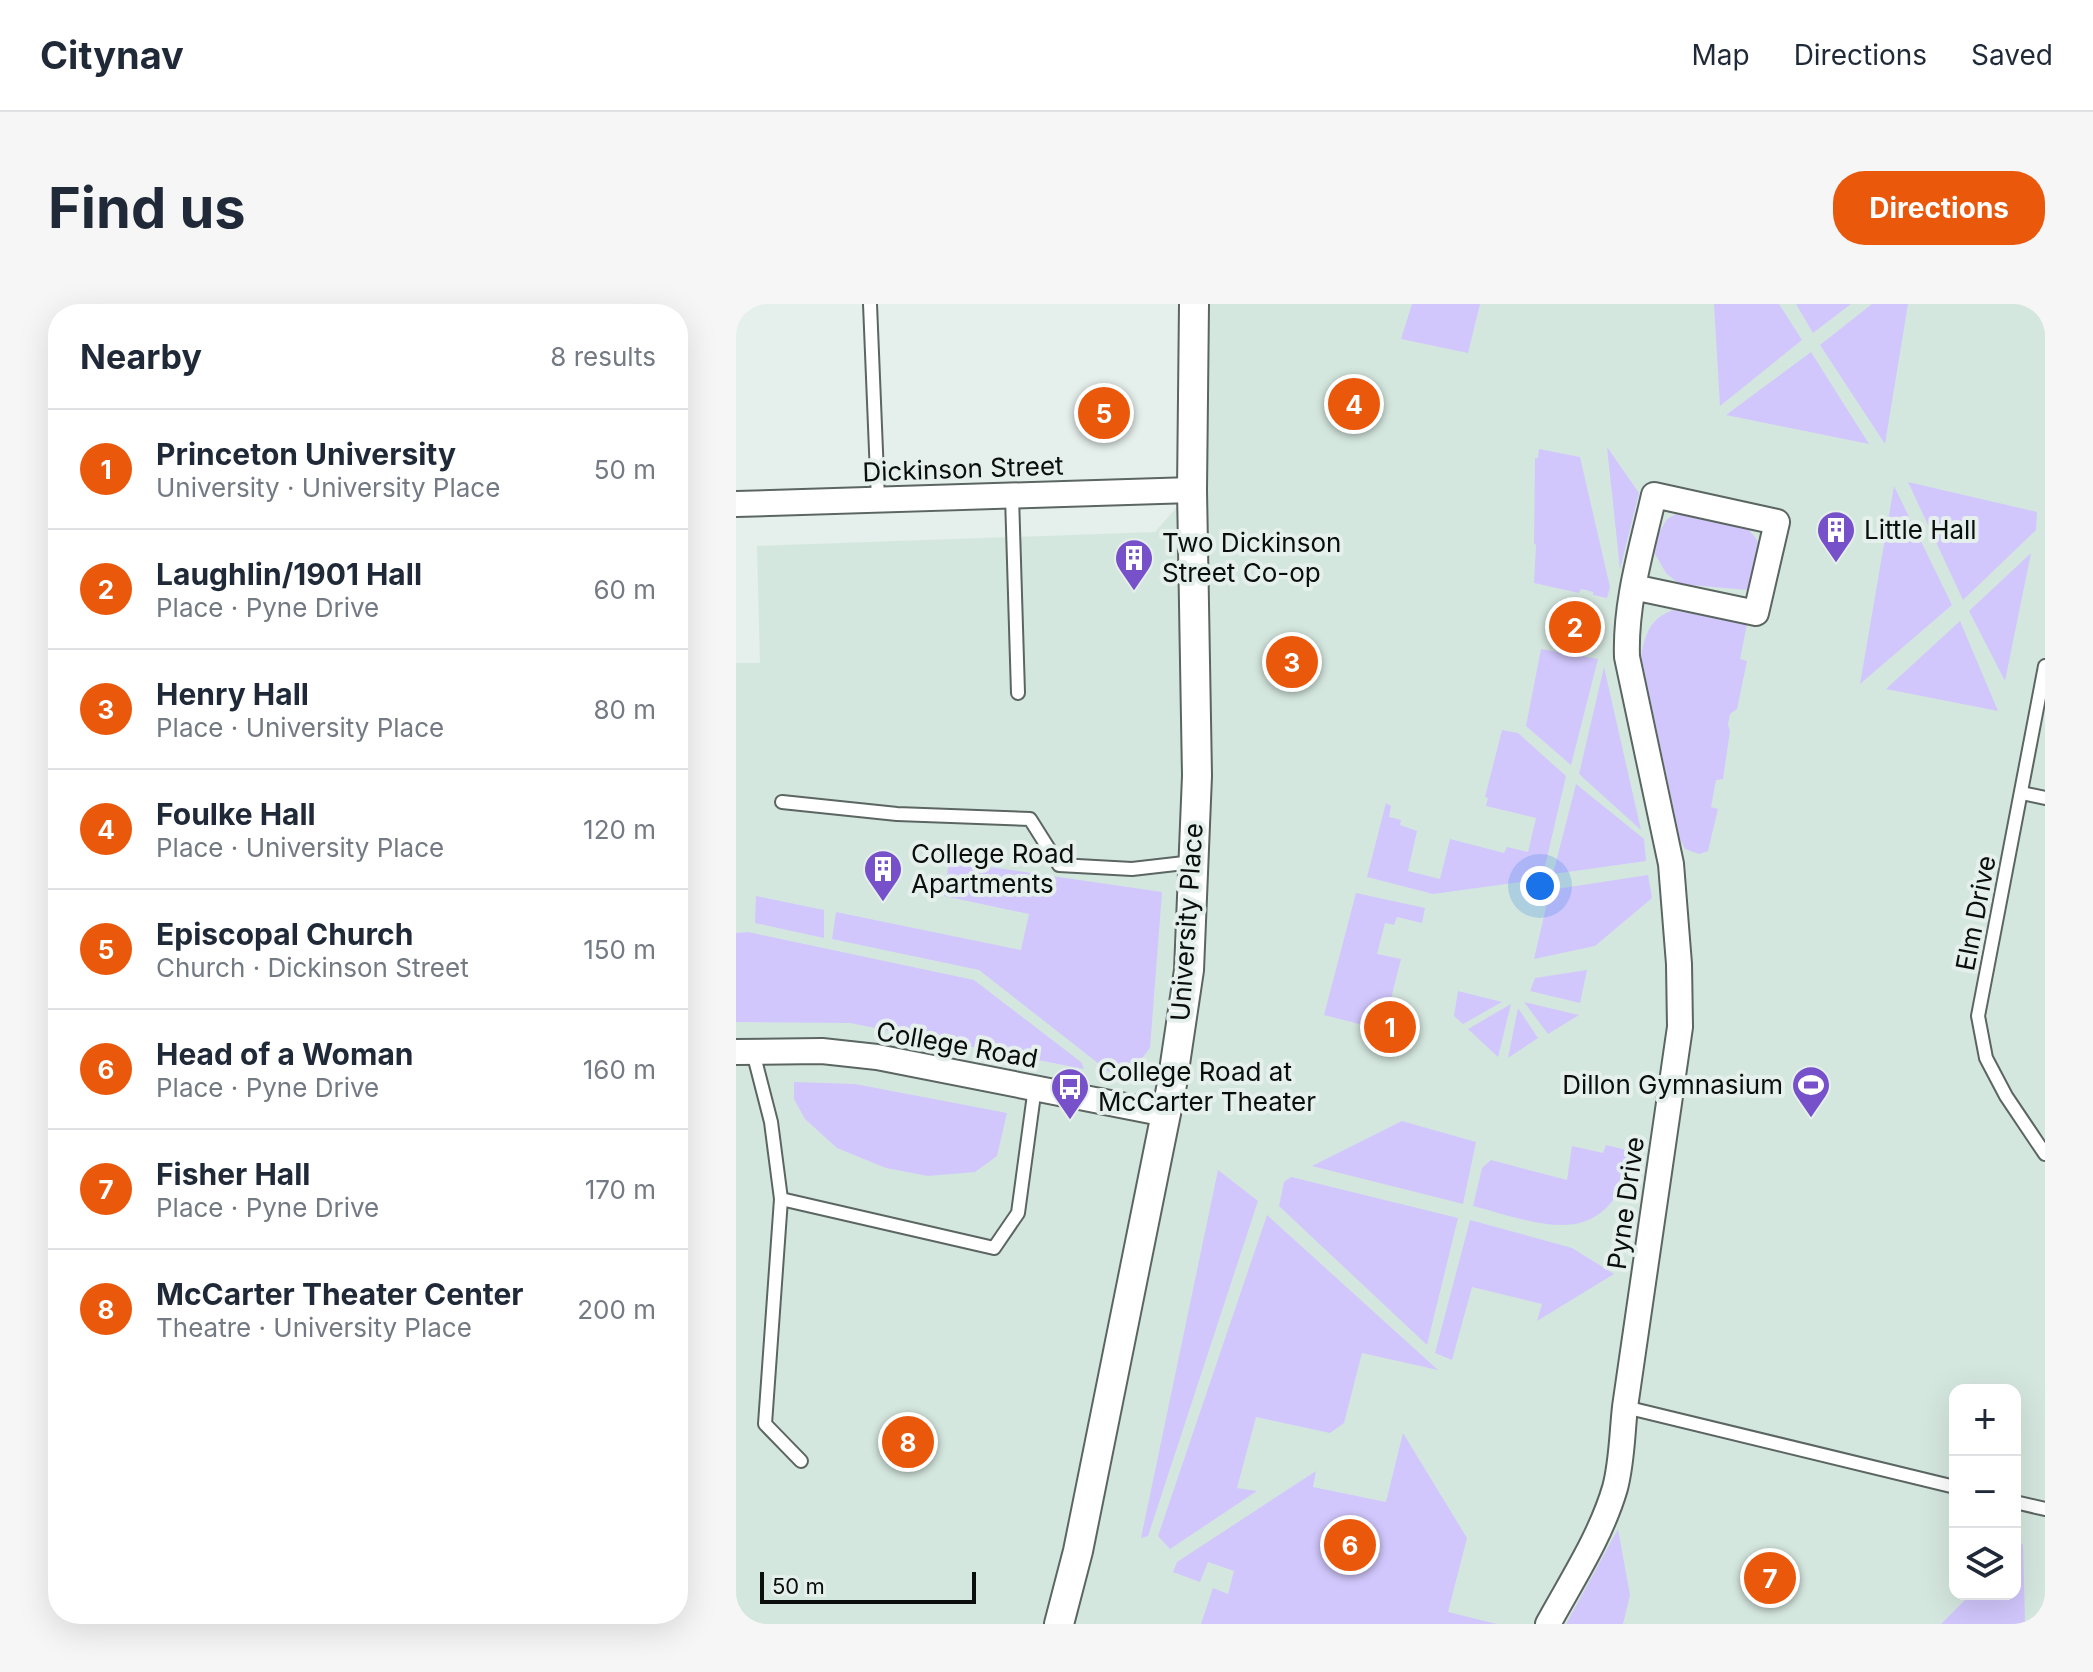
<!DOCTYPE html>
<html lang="en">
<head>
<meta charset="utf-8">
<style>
	body { margin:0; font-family:Inter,sans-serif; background:#f6f6f7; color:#1f2937 }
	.controls { position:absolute; right:24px; bottom:24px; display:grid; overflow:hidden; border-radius:16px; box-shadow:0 8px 32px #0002 }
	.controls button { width:72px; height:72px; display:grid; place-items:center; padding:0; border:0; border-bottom:2px solid #e0e1e3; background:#fff; color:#1f2937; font:40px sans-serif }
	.scale { position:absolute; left:24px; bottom:20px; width:216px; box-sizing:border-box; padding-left:8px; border:4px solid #0a0e0c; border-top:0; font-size:22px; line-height:28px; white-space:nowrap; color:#0a0e0c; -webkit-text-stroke:6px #e5efeb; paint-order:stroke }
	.you { position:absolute; left:804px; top:582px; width:28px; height:28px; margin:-20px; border:6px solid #fff; border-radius:50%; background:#1a73e8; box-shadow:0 0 0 12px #1a73e833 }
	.badge { display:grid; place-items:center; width:52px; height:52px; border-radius:50%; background:#ea580c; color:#fff; font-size:26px; font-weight:700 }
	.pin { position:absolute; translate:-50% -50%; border:4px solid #fff; box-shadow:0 2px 8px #0006 }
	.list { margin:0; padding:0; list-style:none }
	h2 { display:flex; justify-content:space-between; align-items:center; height:104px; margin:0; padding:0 32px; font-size:34px }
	h2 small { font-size:26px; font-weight:400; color:#747a83 }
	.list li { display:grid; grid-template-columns:52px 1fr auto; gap:24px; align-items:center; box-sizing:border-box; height:120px; padding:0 32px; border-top:2px solid #e0e1e3 }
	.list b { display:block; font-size:30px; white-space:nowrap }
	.list p { margin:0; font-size:26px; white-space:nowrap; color:#747a83 }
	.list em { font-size:26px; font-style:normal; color:#747a83 }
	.icon { flex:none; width:44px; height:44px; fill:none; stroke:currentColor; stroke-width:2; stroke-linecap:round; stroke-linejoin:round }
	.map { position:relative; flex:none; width:1309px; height:1320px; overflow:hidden; border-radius:32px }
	header { display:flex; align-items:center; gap:48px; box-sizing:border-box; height:112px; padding:0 40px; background:#fff; border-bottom:2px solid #e0e1e3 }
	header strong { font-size:38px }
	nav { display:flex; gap:44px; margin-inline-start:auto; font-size:28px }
	.intro { display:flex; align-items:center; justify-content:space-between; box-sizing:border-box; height:192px; padding:0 48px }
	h1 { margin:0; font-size:56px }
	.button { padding:20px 36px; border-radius:32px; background:#ea580c; color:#fff; font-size:28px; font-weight:700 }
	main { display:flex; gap:48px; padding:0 48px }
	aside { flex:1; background:#fff; border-radius:32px; box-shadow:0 8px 32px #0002 }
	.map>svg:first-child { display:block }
</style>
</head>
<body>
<header>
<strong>Citynav</strong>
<nav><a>Map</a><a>Directions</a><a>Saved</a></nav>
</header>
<div class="intro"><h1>Find us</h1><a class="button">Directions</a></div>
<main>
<aside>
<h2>Nearby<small>8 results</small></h2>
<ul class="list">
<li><span class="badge">1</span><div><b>Princeton University</b><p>University · University Place</p></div><em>50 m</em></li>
<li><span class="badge">2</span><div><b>Laughlin/1901 Hall</b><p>Place · Pyne Drive</p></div><em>60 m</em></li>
<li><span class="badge">3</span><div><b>Henry Hall</b><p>Place · University Place</p></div><em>80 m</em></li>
<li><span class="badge">4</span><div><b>Foulke Hall</b><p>Place · University Place</p></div><em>120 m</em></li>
<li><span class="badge">5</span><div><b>Episcopal Church</b><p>Church · Dickinson Street</p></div><em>150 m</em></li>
<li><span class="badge">6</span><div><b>Head of a Woman</b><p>Place · Pyne Drive</p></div><em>160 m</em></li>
<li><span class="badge">7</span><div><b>Fisher Hall</b><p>Place · Pyne Drive</p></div><em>170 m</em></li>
<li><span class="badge">8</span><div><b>McCarter Theater Center</b><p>Theatre · University Place</p></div><em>200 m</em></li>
</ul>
</aside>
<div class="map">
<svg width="1309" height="1320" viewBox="0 0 1309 1320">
	<rect width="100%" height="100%" fill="#e5efeb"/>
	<!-- built -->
	<path fill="#d4e7df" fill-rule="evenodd" d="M 458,0 L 1309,0 L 1309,1320 L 0,1320 L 0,359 L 24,359 L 21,242 L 419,228 L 456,186 ZM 1219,1086 L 1279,1086 L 1279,1290 L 1219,1290 Z"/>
	<!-- green -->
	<g fill="#d1c7fc">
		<path d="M 676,0 L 744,0 L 732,49 L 665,35 Z"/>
		<path d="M 978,0 L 1043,0 L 1066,36 L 984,102 Z"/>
		<path d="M 1060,0 L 1115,0 L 1077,29 Z"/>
		<path d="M 1136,0 L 1172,0 L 1149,140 L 1084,41 Z"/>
		<path d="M 1075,48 L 1133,140 L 990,111 Z"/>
		<path d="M 871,143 L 903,189 L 884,265 Z"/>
		<path d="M 803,145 L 844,153 L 874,283 L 871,294 L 857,291 L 857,288 L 845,285 L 843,289 L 798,279 L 800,241 L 798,239 L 799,154 L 802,154 Z"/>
		<path d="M 1172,178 L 1301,208 L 1300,226 L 1227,296 Z"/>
		<path d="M 1158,182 L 1216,301 L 1124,380 Z"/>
		<path d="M 947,206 C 980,213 1024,213 1027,257 C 1027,263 1025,271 1024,277 L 1012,286 L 943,280 L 930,269 L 919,250 L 920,234 L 931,215 Z"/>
		<path d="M 1295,249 L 1269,377 L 1233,307 Z"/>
		<path d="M 937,306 L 1011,320 L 1004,355 L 1011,357 L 1001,405 L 994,410 L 992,421 L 994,427 L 987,475 L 980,476 L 975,503 L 982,505 L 972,547 L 963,550 L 949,545 L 944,535 L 905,352 C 910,328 914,315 937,306 Z"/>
		<path d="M 1224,317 L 1262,407 L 1150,385 Z"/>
		<path d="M 805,345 L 862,355 L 835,461 L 790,422 Z"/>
		<path d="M 868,363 L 905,526 L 843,470 Z"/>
		<path d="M 766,426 L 782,429 L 830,472 L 806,575 L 697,590 L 631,573 L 650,499 L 655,502 L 653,513 L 665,516 L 664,521 L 681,527 L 672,567 L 704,575 L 714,535 L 768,549 L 771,543 L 792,548 L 800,514 L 750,502 L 752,494 L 749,493 Z"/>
		<path d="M 840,480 L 908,535 L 910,557 L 817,570 Z"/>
		<path d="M 213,557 L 426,588 L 414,744 L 407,753 L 379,769 L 372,767 L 243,666 L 96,635 L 100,608 L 285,646 L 293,610 L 208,592 Z"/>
		<path d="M 912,571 L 916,594 L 859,642 L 798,655 L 814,586 Z"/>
		<path d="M 620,589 L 689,604 L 686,619 L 661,613 L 658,621 L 649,619 L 641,650 L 665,655 L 647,726 L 588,711 Z"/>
		<path d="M 20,592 L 88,606 L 88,634 L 19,619 Z"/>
		<path d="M 12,628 L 238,676 L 345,758 L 348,765 L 114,719 L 0,718 L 0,629 Z"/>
		<path d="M 851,666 L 844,699 L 794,687 L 799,674 Z"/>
		<path d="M 722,687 L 766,698 L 727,720 L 718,712 Z"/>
		<path d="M 788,698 L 843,711 L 812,730 Z"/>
		<path d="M 775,700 L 762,753 L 732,725 Z"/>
		<path d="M 782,704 L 802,734 L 772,754 Z"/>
		<path d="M 58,778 L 119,780 L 271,809 L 261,852 L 239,868 L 192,872 L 150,864 L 101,844 L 69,815 L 58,795 Z"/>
		<path d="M 666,817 L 740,838 L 727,900 L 576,862 Z"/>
		<path d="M 870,841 L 899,848 C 870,948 815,923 737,902 L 746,864 L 755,856 L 831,876 L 836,842 L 867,849 Z"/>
		<path d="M 482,866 L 522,897 L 412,1232 L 405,1234 Z"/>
		<path d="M 555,873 L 722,914 L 691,1041 L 543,902 L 548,878 Z"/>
		<path d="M 531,911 L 702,1066 L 626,1049 L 608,1119 L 594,1129 L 520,1113 L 501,1184 L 521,1187 L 434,1245 L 422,1232 Z"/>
		<path d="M 734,916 L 836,944 L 878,970 L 801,1017 L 806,1000 L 736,983 L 716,1056 L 699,1049 Z"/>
		<path d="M 667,1129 L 731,1234 L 712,1308 L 761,1320 L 465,1320 L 477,1284 L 492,1290 L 498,1267 L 472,1258 L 464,1278 L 437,1268 L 441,1258 L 580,1167 L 577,1183 L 650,1198 Z"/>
		<path d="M 882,1225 L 894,1291 L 887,1320 L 830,1320 Z"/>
		<path d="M 1287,1239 L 1289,1320 L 1205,1320 L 1235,1290 L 1279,1290 L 1279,1247 Z"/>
	</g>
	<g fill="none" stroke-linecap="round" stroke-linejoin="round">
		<defs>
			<g id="service">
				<path d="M 134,0 L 142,196"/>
				<path d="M 276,192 L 282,389"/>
				<path d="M 1309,362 L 1242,712 L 1250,754 L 1270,792 L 1309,850"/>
				<path d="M 1286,489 L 1309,494"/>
				<path d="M 46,498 L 161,510 L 294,515 L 323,561 L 396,565 L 457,558"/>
				<path d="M 17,748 L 35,818 L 45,895 L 258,944 L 282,909 L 299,783"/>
				<path d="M 45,895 L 29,1120 L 65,1157"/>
				<path d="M 889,1103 L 1219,1183"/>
				<path d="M 1279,1198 L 1309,1205"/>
			</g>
			<g id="minor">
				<path d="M 0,200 L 456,186"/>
				<path d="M 0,748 L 86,747 L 141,753 L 430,810"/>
				<path d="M 812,1320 C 836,1276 865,1232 879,1184 C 886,1158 886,1130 889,1103 L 944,723 L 943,660 L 935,560 L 891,353 C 889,298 906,244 918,191 L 1041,218 L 1020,309 L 897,283"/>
			</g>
			<path id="tertiary" d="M 323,1320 L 342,1247 L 423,844 L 436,780 L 453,666 L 461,472 L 456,186 L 458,0"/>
		</defs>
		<!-- service casing -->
		<use href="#service" stroke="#5b6561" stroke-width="16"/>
		<!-- minor casing -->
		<use href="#minor" stroke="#5b6561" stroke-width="28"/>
		<!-- tertiary casing -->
		<use href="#tertiary" stroke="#5b6561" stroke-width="32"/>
		<!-- service -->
		<use href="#service" stroke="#fff" stroke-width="12"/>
		<!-- minor -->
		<use href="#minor" stroke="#fff" stroke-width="24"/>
		<!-- tertiary -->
		<use href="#tertiary" stroke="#fff" stroke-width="28"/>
	</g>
	<!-- icons -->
	<defs>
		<symbol id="building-pin" viewBox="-11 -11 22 30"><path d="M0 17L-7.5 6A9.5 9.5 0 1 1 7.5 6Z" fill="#7751ca" stroke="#e5efeb"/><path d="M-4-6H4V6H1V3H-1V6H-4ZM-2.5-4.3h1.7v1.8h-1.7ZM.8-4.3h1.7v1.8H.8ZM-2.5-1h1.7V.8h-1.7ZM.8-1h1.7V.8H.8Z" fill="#fff"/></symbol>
		<symbol id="stadium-pin" viewBox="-11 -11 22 30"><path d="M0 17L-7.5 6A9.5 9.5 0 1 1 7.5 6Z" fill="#7751ca" stroke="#e5efeb"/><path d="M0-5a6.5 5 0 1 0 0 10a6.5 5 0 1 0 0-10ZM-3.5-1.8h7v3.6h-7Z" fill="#fff"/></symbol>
		<symbol id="bus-pin" viewBox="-11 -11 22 30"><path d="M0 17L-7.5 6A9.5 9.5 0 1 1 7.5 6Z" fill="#7751ca" stroke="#e5efeb"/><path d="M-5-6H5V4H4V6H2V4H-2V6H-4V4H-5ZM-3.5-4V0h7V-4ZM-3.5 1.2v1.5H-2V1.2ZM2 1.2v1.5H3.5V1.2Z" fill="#fff"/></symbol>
	</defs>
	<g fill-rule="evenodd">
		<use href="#building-pin" x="1078" y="204" width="44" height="60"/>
		<use href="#building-pin" x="376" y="232" width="44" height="60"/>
		<use href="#building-pin" x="125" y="543" width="44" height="60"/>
		<use href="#stadium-pin" x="1053" y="759" width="44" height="60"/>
		<use href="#bus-pin" x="312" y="761" width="44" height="60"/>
	</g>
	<g text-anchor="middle" stroke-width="8" stroke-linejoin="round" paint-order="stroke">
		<!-- street labels -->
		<g font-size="26" fill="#0a0e0c" stroke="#e5efeb">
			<text transform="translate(227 165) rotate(-2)" y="9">Dickinson Street</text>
			<text transform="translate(1240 609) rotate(-79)" y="9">Elm Drive</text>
			<text transform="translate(451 618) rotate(-86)" y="9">University Place</text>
			<text transform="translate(221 741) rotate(10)" y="9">College Road</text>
			<text transform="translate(890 899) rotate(-82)" y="9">Pyne Drive</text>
		</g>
		<!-- poi labels -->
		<g font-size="26" fill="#0a0e0c" stroke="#e5efeb" text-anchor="start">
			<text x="1128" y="235">Little Hall</text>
			<text x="426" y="248">Two Dickinson<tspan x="426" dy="30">Street Co-op</tspan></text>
			<text x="175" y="559">College Road<tspan x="175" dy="30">Apartments</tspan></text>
			<text x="362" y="777">College Road at<tspan x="362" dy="30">McCarter Theater</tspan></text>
			<text x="1047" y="790" text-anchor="end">Dillon Gymnasium</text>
		</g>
	</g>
</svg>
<div class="controls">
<button>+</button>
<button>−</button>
<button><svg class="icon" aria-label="layers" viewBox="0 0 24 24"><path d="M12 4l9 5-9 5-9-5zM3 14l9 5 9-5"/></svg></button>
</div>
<div class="scale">50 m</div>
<div class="you"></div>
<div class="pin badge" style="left:654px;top:723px">1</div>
<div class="pin badge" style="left:839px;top:323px">2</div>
<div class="pin badge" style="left:556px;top:358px">3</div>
<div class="pin badge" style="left:618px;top:100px">4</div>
<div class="pin badge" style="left:368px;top:109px">5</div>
<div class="pin badge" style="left:614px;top:1241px">6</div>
<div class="pin badge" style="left:1034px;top:1274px">7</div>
<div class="pin badge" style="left:172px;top:1138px">8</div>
</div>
</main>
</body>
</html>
